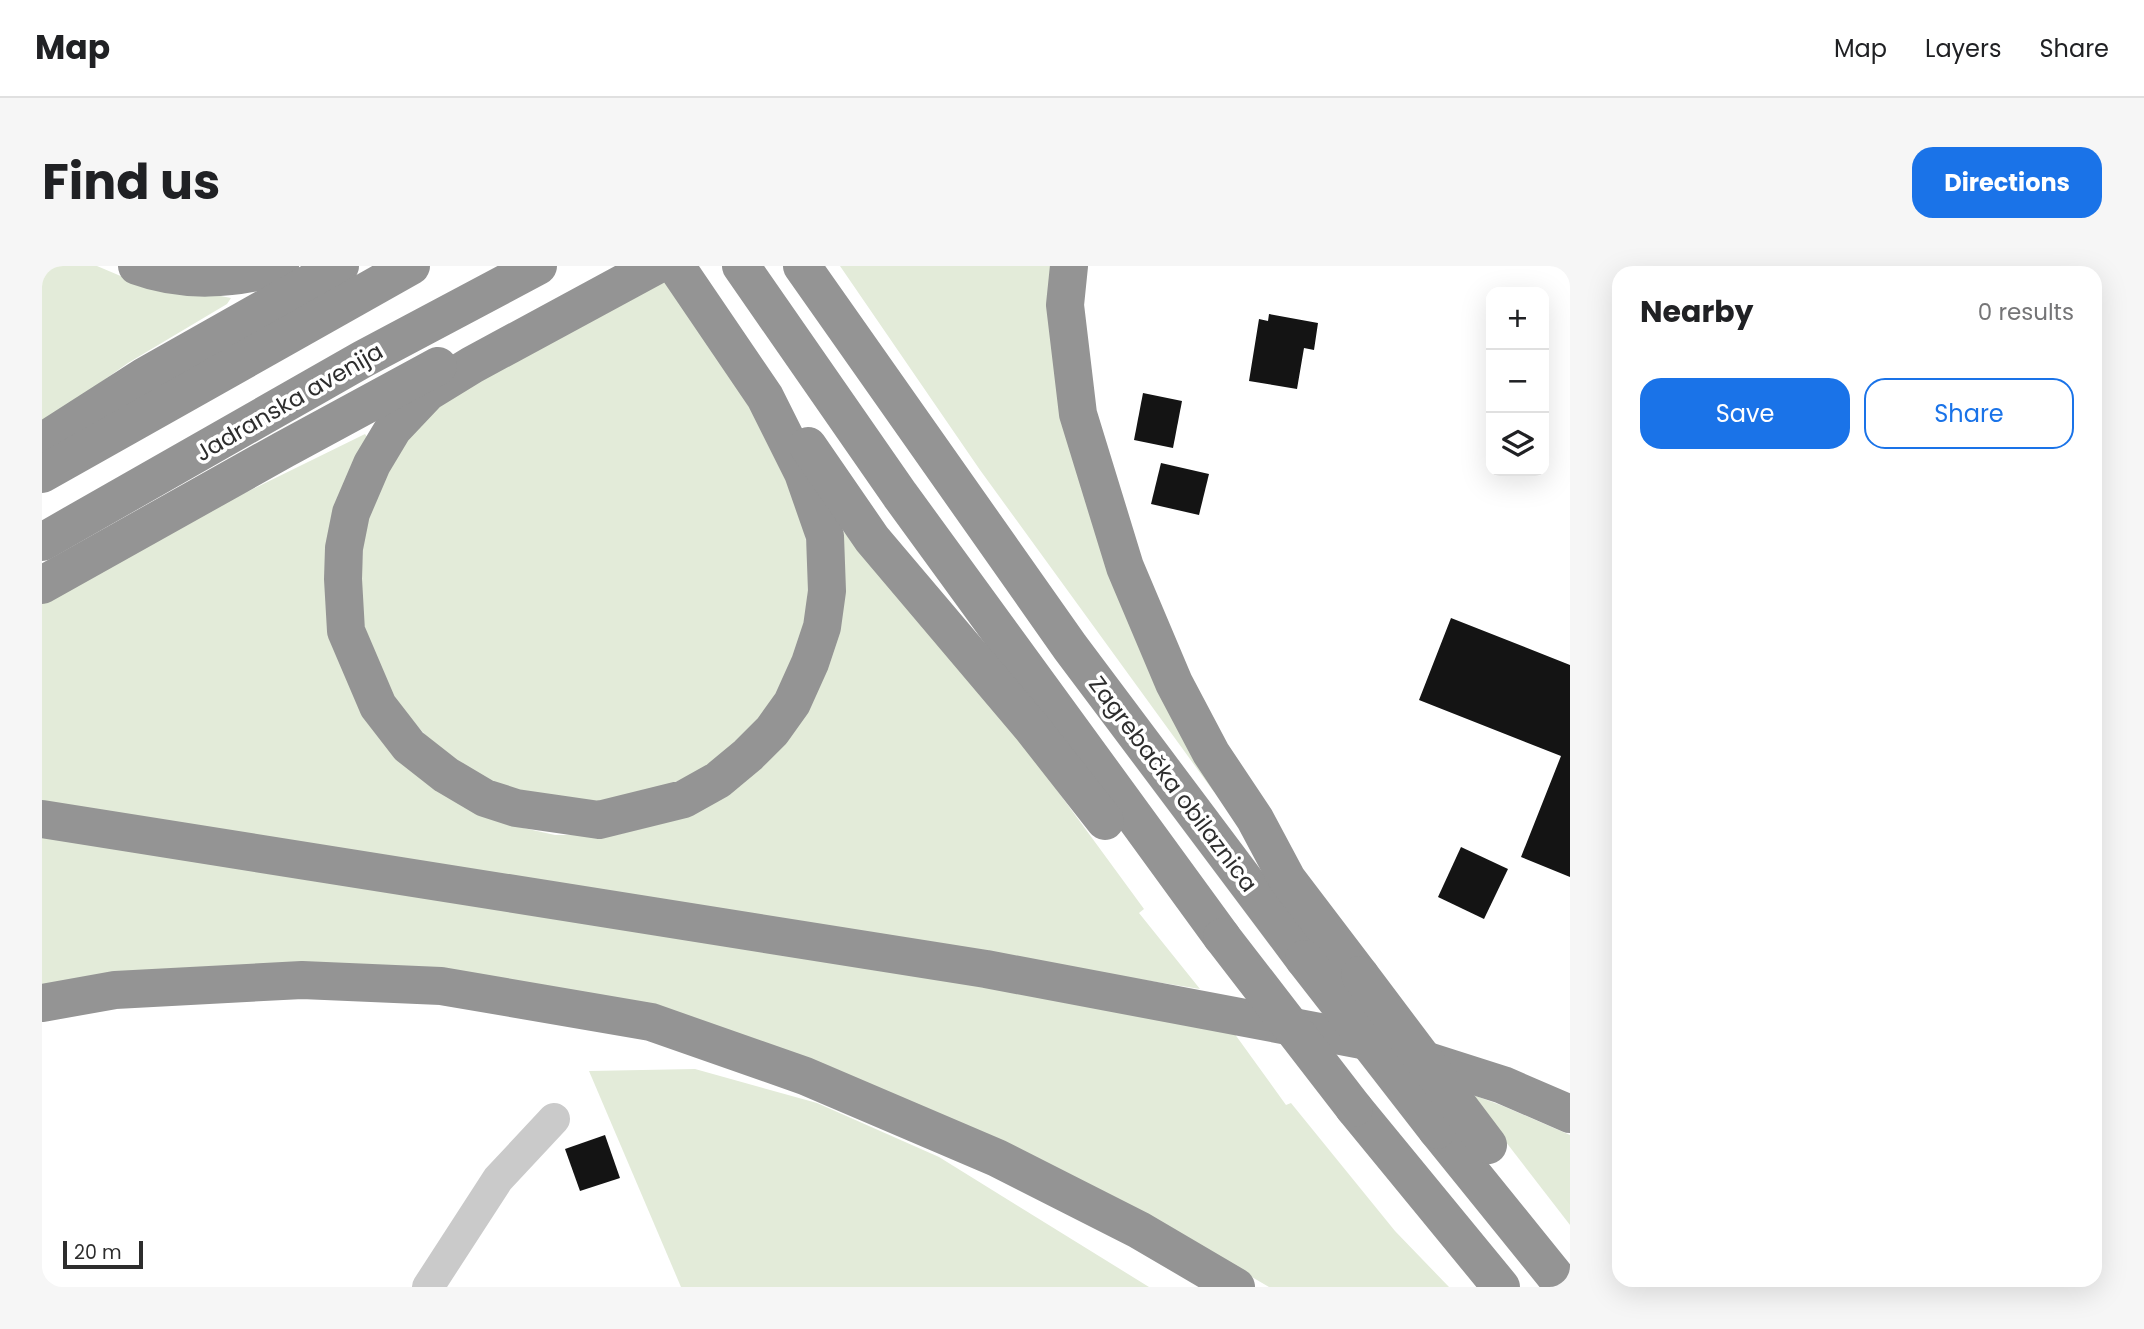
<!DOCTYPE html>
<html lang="en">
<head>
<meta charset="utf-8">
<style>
	body { margin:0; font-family:Poppins,sans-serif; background:#f6f6f6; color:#202124 }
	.controls { position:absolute; right:21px; top:21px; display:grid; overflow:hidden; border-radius:14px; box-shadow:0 7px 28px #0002 }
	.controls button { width:63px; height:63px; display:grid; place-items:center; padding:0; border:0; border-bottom:2px solid #e0e0e0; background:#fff; color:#202124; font:35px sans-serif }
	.scale { position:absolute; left:21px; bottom:18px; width:80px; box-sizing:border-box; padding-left:7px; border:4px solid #2d2d2d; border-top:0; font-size:19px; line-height:24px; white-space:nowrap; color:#2d2d2d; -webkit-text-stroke:5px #fff; paint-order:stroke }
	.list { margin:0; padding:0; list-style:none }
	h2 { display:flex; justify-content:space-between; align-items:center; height:91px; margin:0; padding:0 28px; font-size:30px }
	h2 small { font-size:23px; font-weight:400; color:#757577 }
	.actions { display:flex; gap:14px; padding:21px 28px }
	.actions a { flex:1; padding:16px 0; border:2px solid #1a73e8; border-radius:21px; text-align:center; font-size:24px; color:#1a73e8 }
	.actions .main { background:#1a73e8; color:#fff }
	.icon { flex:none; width:38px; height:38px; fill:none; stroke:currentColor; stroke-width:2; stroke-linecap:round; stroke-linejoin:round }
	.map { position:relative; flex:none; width:1528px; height:1021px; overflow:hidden; border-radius:21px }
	header { display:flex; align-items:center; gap:42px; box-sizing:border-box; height:98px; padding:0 35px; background:#fff; border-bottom:2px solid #e0e0e0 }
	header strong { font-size:33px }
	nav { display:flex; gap:38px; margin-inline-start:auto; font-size:24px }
	.intro { display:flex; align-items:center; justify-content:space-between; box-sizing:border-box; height:168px; padding:0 42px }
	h1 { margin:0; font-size:49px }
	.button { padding:18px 32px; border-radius:21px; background:#1a73e8; color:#fff; font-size:24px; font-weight:700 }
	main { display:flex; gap:42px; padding:0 42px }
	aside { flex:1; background:#fff; border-radius:21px; box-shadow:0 7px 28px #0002 }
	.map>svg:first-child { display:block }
</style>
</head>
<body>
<header>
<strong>Map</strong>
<nav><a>Map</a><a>Layers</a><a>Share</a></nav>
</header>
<div class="intro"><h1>Find us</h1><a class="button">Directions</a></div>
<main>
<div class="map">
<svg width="1528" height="1021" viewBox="0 0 1528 1021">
	<rect width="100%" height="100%" fill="#fff"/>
	<!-- green -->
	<g fill="#e3ebd9">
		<path d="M 0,0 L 55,0 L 81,11 L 189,32 L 185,38 L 86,97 L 0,158 Z"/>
		<path d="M 798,0 L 1012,0 L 1011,7 L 1172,526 L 938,204 Z"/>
		<path d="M 619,11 L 716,151 L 757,242 L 765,279 L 767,309 L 763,370 L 725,447 L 668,501 L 585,537 L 485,532 L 403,492 L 341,420 L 317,343 L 323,251 L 361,177 L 404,133 Z"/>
		<path d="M 323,168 L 328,175 L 300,391 L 477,561 L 513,569 L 574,569 L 637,553 L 699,519 L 801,265 L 968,460 L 1102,643 L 1097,647 L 1158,723 L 0,535 L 0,332 L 119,268 Z"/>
		<path d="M 0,569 L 1187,760 L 1244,839 L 1249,837 L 1353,965 L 1407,1021 L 1227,1021 L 1138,969 L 628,749 L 0,720 Z"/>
		<path d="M 653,803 L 775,837 L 897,891 L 1107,1021 L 639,1021 L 547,805 Z"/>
		<path d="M 1426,827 L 1461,840 L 1528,869 L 1528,959 Z"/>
	</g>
	<!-- building -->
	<g fill="#141414">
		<path d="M 1227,48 L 1276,57 L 1272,84 L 1262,82 L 1255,123 L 1207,115 L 1217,53 L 1226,55 Z"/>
		<path d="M 1101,127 L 1140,135 L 1131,182 L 1092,174 Z"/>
		<path d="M 1119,197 L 1167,208 L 1157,249 L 1109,238 Z"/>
		<path d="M 1409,352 L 1528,399 L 1528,611 L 1479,591 L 1519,490 L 1377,434 Z"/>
		<path d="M 1419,581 L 1466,603 L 1442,653 L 1396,631 Z"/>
		<path d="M 563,869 L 578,912 L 538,925 L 523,883 Z"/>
	</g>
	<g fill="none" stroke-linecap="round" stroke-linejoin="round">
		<!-- minor -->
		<path stroke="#cacaca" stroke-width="32" d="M 386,1021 L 456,913 L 512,853"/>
		<!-- motorway -->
		<g stroke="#949494" stroke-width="38">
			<path d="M 95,0 C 141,17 192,14 238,0"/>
			<path d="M 613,0 L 430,99 L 386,126 L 351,163 L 330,198 L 309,247 L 302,282 L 301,313 L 304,365 L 336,440 L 367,480 L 404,509 L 443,532 L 474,542 L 557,554 L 642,533 L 676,514 L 706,489 L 730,465 L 750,437 L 768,397 L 780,361 L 785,325 L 783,270 L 761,207 L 723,131 L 634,0"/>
			<path d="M 699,0 L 858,229 L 1180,671"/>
			<path d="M 760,0 L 1028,381 L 1262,693"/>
			<path d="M 1027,0 L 1023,39 L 1036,148 L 1083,301 L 1132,417 L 1169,487 L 1213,553 L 1245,613 L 1318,709"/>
			<path d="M 0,176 L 103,110 L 298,0"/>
			<path d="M 766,180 L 830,273 L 990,462 L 1063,555"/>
			<path d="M 0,208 L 369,0"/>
			<path d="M 0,276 L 321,93 L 496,0"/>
			<path d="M 0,319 L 241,184 L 396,100"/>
			<path d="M 0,553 L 944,703 L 1320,774 L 1461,819 L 1528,848"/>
			<path d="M 0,737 L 73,724 L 260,714 L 399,720 L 609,756 L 763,810 L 955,892 L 1097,964 L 1194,1021"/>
			<path d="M 1312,842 L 1459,1021"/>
			<path d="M 1395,864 L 1522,1021"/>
		</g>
		<!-- motorway-bridge -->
		<g stroke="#949494" stroke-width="38">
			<path d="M 1180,671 L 1312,842"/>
			<path d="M 1262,693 L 1395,864"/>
			<path d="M 1318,709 L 1446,879"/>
		</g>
	</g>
	<g text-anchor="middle" stroke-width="7" stroke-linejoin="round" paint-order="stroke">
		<!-- street labels -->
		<g font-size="23" fill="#2d2d2d" stroke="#fff">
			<text transform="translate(247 136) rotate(-30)" y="8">Jadranska avenija</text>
			<text transform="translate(1131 518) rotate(53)" y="8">Zagrebačka obilaznica</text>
		</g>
	</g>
</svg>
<div class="controls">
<button>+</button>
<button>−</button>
<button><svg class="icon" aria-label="layers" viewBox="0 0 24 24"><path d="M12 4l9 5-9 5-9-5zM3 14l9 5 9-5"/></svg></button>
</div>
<div class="scale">20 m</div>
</div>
<aside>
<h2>Nearby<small>0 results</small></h2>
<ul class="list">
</ul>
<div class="actions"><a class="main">Save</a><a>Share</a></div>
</aside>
</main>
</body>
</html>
